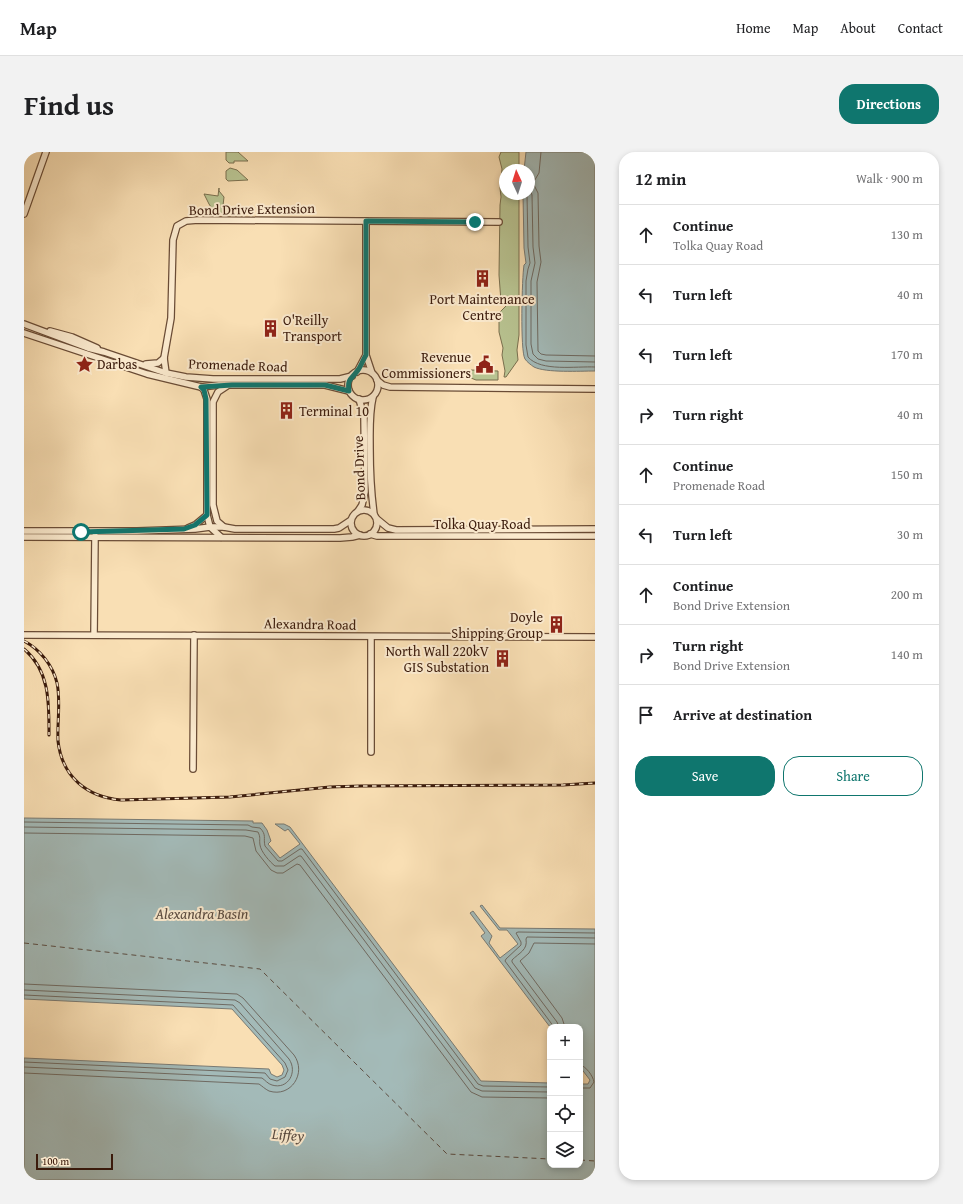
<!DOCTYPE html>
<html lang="en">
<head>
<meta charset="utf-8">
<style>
	body { margin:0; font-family:"Gentium Book Plus",serif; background:#f2f2f2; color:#202124 }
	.controls { position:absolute; right:12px; bottom:12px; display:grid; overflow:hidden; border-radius:8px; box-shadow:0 2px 6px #0003 }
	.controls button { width:36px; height:36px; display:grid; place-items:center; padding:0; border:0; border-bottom:1px solid #e0e0e0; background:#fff; color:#202124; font:20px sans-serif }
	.compass { position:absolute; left:475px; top:12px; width:36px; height:36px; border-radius:50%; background:#fff; box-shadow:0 2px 6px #0003; rotate:356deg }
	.scale { position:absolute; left:12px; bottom:10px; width:77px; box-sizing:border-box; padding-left:4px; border:2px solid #3b1b0c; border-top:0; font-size:11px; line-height:14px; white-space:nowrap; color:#3b1b0c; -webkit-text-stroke:3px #fbeace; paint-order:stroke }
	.stop { position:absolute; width:12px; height:12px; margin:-9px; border:3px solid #0f766e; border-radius:50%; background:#fff }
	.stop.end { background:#0f766e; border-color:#fff; box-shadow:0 1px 4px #0008 }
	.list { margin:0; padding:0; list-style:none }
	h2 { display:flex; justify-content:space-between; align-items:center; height:52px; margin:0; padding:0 16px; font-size:17px }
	h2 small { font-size:13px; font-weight:400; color:#757577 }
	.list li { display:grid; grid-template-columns:26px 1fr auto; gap:12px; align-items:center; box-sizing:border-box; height:60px; padding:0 16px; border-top:1px solid #e0e0e0 }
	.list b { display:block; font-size:15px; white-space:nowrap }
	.list p { margin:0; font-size:13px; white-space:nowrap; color:#757577 }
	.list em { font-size:13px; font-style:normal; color:#757577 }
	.actions { display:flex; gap:8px; padding:12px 16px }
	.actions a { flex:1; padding:9px 0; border:1px solid #0f766e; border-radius:16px; text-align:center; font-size:14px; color:#0f766e }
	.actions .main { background:#0f766e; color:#fff }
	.icon { flex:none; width:22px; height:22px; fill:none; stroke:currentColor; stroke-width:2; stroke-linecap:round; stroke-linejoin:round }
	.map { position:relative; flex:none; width:571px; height:1028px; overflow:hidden; border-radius:16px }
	header { display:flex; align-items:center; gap:24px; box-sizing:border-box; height:56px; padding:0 20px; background:#fff; border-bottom:1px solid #e0e0e0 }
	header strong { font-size:19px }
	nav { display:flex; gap:22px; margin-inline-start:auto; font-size:14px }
	.intro { display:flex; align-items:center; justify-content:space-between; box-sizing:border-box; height:96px; padding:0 24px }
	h1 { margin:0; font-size:28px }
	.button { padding:10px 18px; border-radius:16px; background:#0f766e; color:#fff; font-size:14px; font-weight:700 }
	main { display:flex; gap:24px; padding:0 24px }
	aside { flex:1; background:#fff; border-radius:16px; box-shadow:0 2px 6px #0003 }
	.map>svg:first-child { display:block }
</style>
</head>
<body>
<header>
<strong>Map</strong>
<nav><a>Home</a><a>Map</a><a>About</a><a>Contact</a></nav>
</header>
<div class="intro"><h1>Find us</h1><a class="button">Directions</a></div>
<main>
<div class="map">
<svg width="571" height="1028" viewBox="0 0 571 1028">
	<rect width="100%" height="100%" fill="#f9dfb4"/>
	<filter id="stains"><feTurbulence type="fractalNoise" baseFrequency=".005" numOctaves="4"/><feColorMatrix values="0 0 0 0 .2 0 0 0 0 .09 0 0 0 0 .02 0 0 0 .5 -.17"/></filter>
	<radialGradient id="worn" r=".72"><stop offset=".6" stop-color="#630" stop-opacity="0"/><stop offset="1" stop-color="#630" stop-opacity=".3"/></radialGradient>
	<!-- green -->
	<g fill="#b8c391" stroke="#7a6f4e">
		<path d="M 202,0 L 214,0 L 224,9 L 210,9 L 210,11 L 205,11 L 202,8 Z"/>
		<path d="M 477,0 L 495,0 L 495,18 L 481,18 L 481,42 L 495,42 L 495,183 L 493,198 L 494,208 L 482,225 L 480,225 L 481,219 L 478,203 L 479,196 L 475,180 L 475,161 L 482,154 L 477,150 L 475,123 L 476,53 L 477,45 L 476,36 L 478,17 L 475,5 Z"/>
		<path d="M 206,16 L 213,18 L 224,28 L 204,29 L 202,27 L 202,19 Z"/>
		<path d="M 195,36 L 195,39 L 200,45 L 198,62 L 191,61 L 185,52 L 180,42 L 194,44 Z"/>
		<path d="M 447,218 L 474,219 L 474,228 L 452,228 L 447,226 Z"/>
	</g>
	<!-- water -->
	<g fill="#a3bab8" stroke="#797a73">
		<path d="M 502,0 L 571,0 L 571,219 C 556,219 522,221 510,215 C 507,213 503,210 501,207 C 496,199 498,125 500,113 L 502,111 L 500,96 L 499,42 L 505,42 L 505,18 L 500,18 Z"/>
		<path d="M 0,666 L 229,669 L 229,671 L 238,671 L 243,678 L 247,689 L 244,692 L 256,706 L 276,692 L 264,677 L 261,679 L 251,672 L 260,672 L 266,675 L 457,929 L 526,931 L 526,1013 L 556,1013 L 556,932 L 564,932 L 566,928 L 556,915 L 556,875 L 526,875 L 457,784 L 461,781 L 446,761 L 449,759 L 468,784 L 465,791 L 476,806 L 494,792 L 483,778 L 475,778 L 456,754 L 458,753 L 476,776 L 571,777 L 571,1028 L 0,1028 L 0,906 L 245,917 L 247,922 L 253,925 L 258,923 L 260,918 L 258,913 L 208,857 L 0,847 Z"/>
	</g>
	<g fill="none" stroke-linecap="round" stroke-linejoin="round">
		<!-- shore -->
		<g stroke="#6f6a62" stroke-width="1">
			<path d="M 517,0 L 515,21 L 509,31 L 514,41 L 515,94 L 517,110 L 513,130 L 514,199 L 517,202 L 522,203 L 571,204"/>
			<path d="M 505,35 L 508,43 L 509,95 L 511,111 L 507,129 L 507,192 L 509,202 L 514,207 L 522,209 L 571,210"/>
			<path d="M 503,42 L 504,95 L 506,111 L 504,117 L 502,129 L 502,193 L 504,205 C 517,220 552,214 571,215"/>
			<path d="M 0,670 L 224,673 L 228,675 L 236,676 C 243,683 239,686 241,694 L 254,709 L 258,709 L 276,697 L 278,697 L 454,932 L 459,934 L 526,935"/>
			<path d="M 0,675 L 222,678 L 234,680 C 237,686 235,687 236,693 C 237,700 246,710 251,714 L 260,714 L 275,704 L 277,704 L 451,936 L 458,939 L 526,940"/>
			<path d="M 0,681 L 221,684 L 229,686 L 232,699 L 247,718 L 253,721 L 259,721 L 273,712 L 276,713 L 447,940 L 458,945 L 526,946"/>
			<path d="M 0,832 L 213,842 L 219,846 L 270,903 C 283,921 267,946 245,939 C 241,937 238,934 235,932 L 0,921"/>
			<path d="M 0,838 L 211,848 L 216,851 L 265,907 C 274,920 264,938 248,933 C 244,932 241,928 238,926 L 0,915"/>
			<path d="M 0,843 L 209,853 L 261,911 L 264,918 L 261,925 L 253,929 L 246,927 L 241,921 L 0,910"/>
			<path d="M 530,875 L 481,809 L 482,807 L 497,793 L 497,790 L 492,781 L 494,780 L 571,781"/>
			<path d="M 535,875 L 533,870 L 488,810 L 488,808 C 495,801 504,798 502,787 L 503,785 L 571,786"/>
			<path d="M 541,875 L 538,866 L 496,809 L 505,801 L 510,791 L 571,792"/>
			<path d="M 556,913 C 562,914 569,924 570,930 L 566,936 L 556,936"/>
		</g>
		<!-- ferry -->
		<g stroke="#5a4b40" stroke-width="1" stroke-dasharray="5 4" stroke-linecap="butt">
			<path d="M 0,791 L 236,817 L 423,1002 L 526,1007"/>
			<path d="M 556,1008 L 571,1009"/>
		</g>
		<defs>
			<g id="minor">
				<path d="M 0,62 L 22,0"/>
				<path d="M 0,172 L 64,196 L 80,200 L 142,221 L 162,225 L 189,227 L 316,227 L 328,224"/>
				<path d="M 26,179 L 48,185 L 73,196"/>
				<path d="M 0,181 L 123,222 L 177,235 L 195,233 L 301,233 L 325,239"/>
				<path d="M 342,203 L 342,69"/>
				<path d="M 122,212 L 134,211 L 140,206"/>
				<circle cx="339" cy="233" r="15"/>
				<path d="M 333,220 L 342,203 L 348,221"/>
				<path d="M 142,221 L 140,206 L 147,166 L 149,88 L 153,74 L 162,69 L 174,68 L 475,70"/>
				<path d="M 353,228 L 359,233 L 366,235 L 571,237"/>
				<path d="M 177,235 L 180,238 L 183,247 L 183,363 L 186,375 L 197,385"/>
				<path d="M 349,245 C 345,262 346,279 346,297 C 346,319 347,340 350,362"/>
				<circle cx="340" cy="371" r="13"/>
				<path d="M 334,359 L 338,353 L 341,340 L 340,264 L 335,247"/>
				<path d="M 353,367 L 364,376 L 372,378 L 571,377"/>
				<path d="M 200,375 L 193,369 L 189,353 L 189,250 L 194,240 L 203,234"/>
				<path d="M 164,376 L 171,373 L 183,363"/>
				<path d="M 0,379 L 113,379 L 171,377 L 186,375 L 200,375 L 211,377 L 310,377 L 315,376 L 327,368"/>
				<path d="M 346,382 L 353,384 L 571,384"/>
				<path d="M 0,385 L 316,386 L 328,385 L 336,383"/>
				<path d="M 0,483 L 571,485"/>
				<path d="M 70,483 L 71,384"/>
				<path d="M 347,485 L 347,600"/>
				<path d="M 169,617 L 170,483"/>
			</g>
		</defs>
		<!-- minor casing -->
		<use href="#minor" stroke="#6a4c36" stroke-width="8"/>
		<!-- minor -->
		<use href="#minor" stroke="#fbeace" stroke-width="5.5"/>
		<defs>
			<g id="rail">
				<path d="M 0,489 C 16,497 29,514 33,531 C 37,550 33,570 34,589 C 38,625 63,645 97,648 L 206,645 L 306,635 L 337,634 L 539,633 L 571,631"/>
				<path d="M 0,497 C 26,519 25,551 25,583"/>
			</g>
		</defs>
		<!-- rail casing -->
		<use href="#rail" stroke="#3b1b0c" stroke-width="3"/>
		<!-- rail -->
		<use href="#rail" stroke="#fbeace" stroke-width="1.5" stroke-dasharray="4.5" stroke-linecap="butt"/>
	</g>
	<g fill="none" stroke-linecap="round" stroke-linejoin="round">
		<!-- route -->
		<path stroke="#0f766e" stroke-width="5" d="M 57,380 L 160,377 L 171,373 L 183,363 L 182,247 L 180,238 L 177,235 L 208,233 L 301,233 L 325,239 C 323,226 328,227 334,218 C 337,214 339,208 342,203 L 342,69 L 451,70"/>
	</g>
	<!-- icons -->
	<defs>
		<symbol id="building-bare" viewBox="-9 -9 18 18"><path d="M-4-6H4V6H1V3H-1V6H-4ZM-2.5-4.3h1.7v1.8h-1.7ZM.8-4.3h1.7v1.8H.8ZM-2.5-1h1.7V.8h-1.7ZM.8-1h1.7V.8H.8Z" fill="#8f2418" stroke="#fbeace" stroke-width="2.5" paint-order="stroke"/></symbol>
		<symbol id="sight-bare" viewBox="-9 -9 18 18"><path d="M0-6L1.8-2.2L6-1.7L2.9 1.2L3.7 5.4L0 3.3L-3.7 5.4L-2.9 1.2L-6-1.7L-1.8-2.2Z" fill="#8f2418" stroke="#fbeace" stroke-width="2.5" paint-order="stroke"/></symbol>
		<symbol id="civic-bare" viewBox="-9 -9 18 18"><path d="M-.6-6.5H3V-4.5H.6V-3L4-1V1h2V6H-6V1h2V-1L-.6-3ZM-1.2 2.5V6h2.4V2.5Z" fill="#8f2418" stroke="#fbeace" stroke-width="2.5" paint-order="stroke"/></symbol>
	</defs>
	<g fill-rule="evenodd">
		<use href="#building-bare" x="446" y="114" width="25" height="25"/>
		<use href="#building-bare" x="234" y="164" width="25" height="25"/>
		<use href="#sight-bare" x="48" y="200" width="25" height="25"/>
		<use href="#civic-bare" x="448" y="200" width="25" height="25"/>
		<use href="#building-bare" x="250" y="246" width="25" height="25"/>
		<use href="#building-bare" x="520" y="460" width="25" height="25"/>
		<use href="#building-bare" x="466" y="494" width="25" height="25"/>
	</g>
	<g text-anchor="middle" stroke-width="4" stroke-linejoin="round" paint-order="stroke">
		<!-- street labels -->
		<g font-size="14" fill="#3b1b0c" stroke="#fbeace">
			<text transform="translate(228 57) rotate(-1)" y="5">Bond Drive Extension</text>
			<text transform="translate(214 213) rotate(2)" y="5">Promenade Road</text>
			<text transform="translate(335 316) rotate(-92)" y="5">Bond Drive</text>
			<text x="458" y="377">Tolka Quay Road</text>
			<text transform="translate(286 472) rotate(1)" y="5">Alexandra Road</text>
		</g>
		<!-- poi labels -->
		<g font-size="14" fill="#3b1b0c" stroke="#fbeace" text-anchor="start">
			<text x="458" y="152" text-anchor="middle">Port Maintenance<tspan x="458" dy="16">Centre</tspan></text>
			<text x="259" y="173">O'Reilly<tspan x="259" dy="16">Transport</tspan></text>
			<text x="447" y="210" text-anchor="end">Revenue<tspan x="447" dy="16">Commissioners</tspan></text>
			<text x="73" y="217">Darbas</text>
			<text x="275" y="264">Terminal 10</text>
			<text x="519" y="470" text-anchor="end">Doyle<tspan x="519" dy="16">Shipping Group</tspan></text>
			<text x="465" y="504" text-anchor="end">North Wall 220kV<tspan x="465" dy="16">GIS Substation</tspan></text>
		</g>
		<!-- water labels -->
		<g font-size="15" font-style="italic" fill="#5a4b40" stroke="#fbeace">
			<text x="178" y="767">Alexandra Basin</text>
			<text transform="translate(264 983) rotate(4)" y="5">Liffey</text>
		</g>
	</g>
	<rect width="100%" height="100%" filter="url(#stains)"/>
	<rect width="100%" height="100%" fill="url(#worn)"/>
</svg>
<div class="controls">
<button>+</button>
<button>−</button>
<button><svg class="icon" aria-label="locate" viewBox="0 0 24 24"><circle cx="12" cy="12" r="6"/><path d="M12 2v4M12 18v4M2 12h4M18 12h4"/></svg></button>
<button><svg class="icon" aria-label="layers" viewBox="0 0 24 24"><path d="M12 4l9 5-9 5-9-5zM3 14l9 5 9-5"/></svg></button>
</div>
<svg class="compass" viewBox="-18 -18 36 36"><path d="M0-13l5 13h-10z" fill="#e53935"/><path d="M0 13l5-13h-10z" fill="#757577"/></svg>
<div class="scale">100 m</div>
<div class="stop" style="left:57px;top:380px"></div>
<div class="stop end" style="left:451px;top:70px"></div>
</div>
<aside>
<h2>12 min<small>Walk · 900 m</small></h2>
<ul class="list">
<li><svg class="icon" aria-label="ahead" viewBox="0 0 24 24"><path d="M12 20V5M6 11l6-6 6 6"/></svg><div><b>Continue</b><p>Tolka Quay Road</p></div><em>130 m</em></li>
<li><svg class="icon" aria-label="left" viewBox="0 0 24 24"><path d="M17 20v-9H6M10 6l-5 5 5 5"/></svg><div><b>Turn left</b></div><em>40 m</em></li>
<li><svg class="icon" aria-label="left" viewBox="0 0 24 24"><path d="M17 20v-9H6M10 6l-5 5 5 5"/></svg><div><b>Turn left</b></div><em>170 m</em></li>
<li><svg class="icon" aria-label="right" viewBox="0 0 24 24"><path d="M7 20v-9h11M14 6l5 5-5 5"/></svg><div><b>Turn right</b></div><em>40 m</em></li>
<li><svg class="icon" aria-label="ahead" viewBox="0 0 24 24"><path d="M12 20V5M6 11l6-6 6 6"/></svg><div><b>Continue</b><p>Promenade Road</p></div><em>150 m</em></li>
<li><svg class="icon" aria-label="left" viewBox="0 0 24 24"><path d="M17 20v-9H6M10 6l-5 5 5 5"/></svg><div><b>Turn left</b></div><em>30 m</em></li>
<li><svg class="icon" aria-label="ahead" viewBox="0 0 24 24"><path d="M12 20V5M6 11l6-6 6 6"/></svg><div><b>Continue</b><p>Bond Drive Extension</p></div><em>200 m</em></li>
<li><svg class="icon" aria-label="right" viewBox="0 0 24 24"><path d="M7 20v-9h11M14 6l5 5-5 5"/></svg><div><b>Turn right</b><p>Bond Drive Extension</p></div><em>140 m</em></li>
<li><svg class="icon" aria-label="arrive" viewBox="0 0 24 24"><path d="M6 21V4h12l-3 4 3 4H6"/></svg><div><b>Arrive at destination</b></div></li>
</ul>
<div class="actions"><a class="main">Save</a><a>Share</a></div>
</aside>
</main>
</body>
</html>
